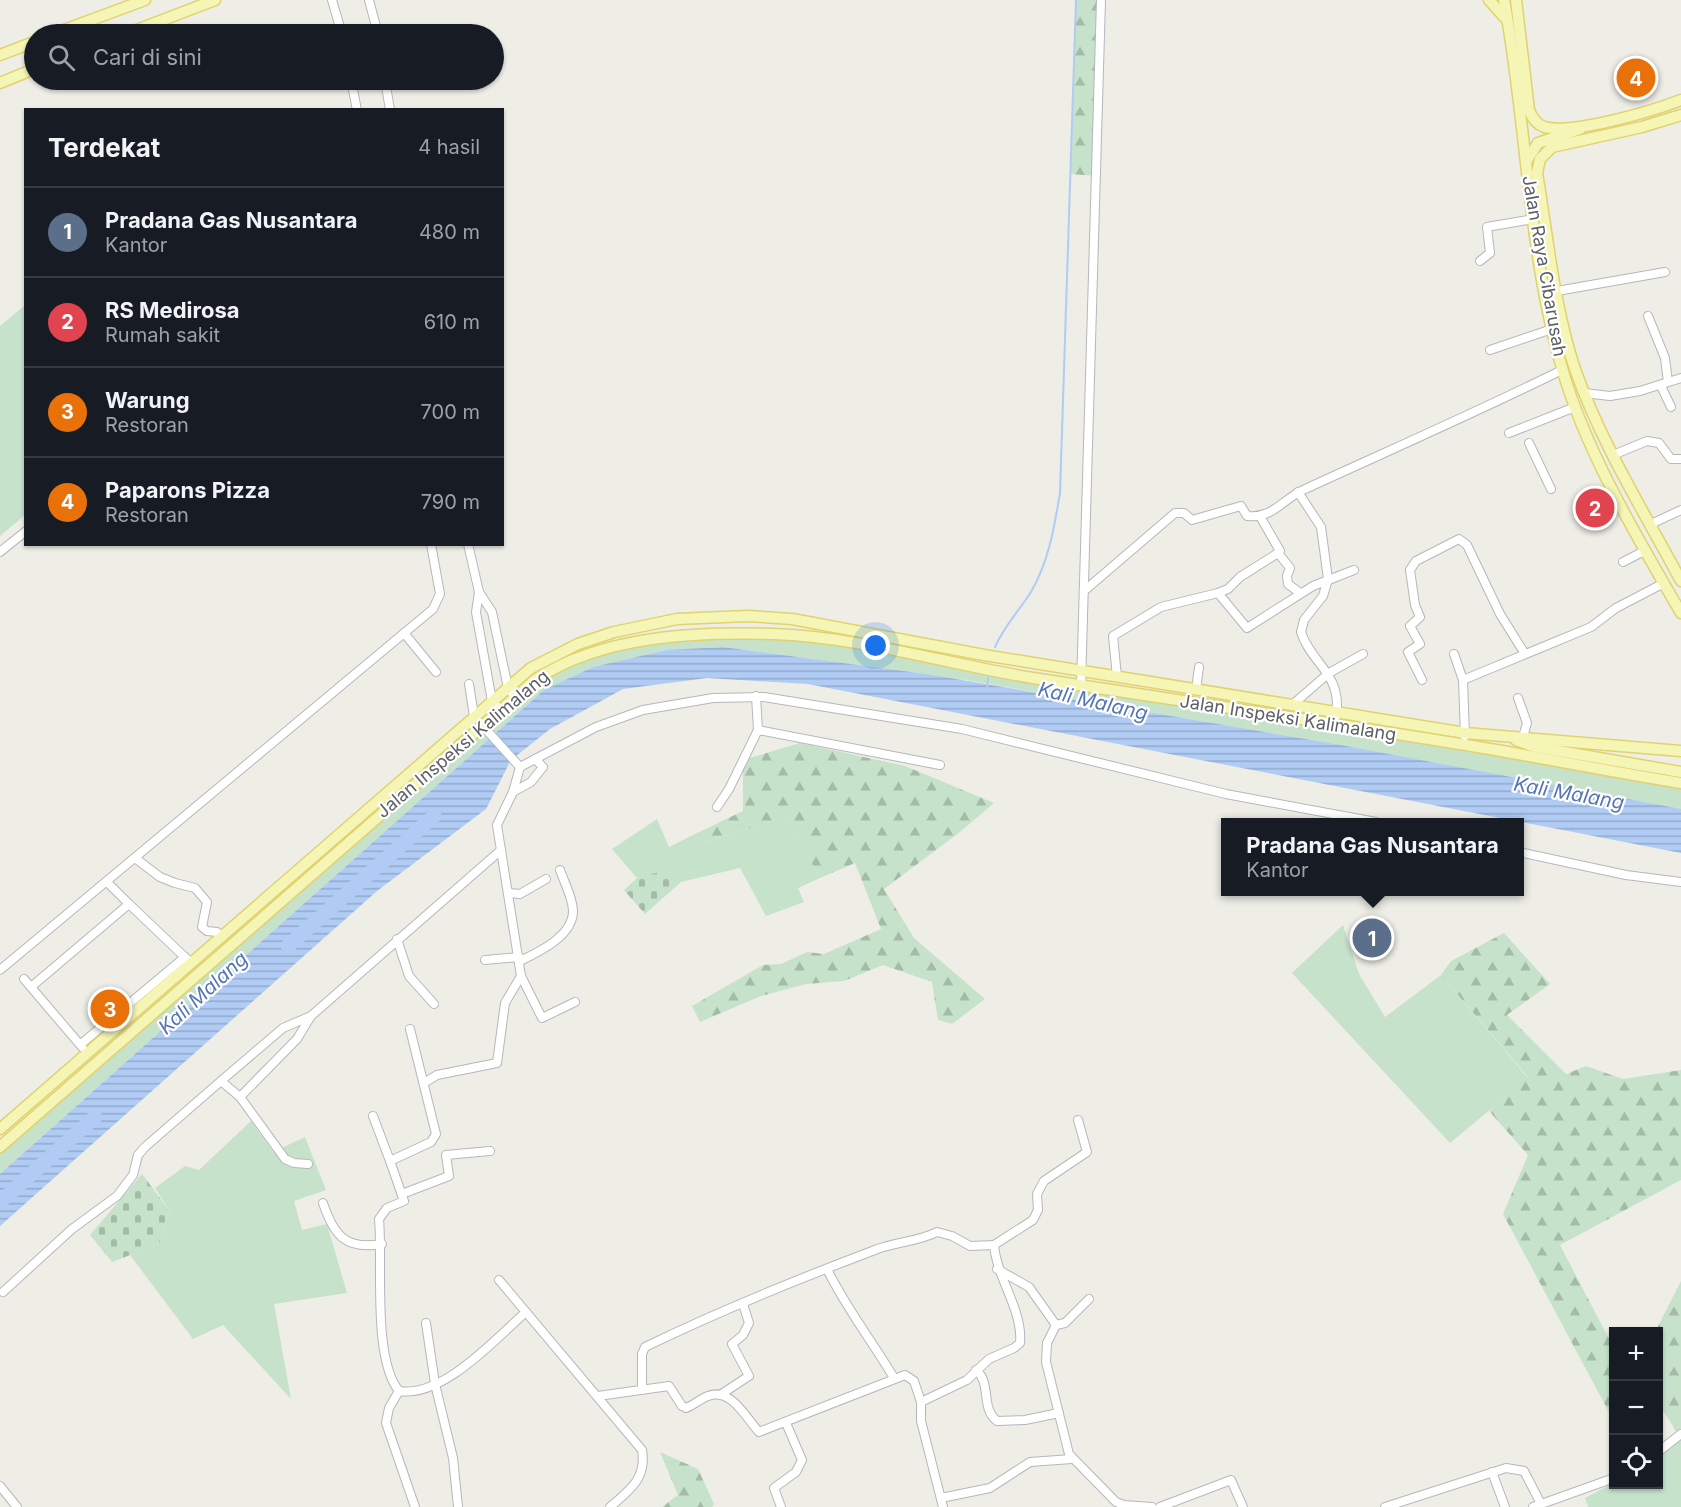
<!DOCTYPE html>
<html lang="id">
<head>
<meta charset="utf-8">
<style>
	body { margin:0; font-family:Inter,sans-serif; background:#20242c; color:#f1f3f6 }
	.controls { position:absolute; right:18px; bottom:18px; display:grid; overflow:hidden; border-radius:0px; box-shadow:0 2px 4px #0004 }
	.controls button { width:54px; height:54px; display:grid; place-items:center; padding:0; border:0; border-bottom:2px solid #363941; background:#171b24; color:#f1f3f6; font:30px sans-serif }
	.you { position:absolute; left:876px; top:646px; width:21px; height:21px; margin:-15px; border:4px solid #fff; border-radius:50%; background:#1a73e8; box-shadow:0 0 0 9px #1a73e833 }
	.badge { display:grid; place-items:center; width:39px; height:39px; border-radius:50%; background:#d46947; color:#fff; font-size:20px; font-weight:700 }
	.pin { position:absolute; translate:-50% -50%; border:3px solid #fff; box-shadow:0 2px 6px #0006 }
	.popup { position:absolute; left:1221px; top:818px; width:303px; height:78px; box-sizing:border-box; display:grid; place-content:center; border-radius:0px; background:#171b24; filter:drop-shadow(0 2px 4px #0005); font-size:20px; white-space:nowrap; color:#9ea1a6 }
	.popup b { font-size:22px; color:#f1f3f6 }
	.popup::after { content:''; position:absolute; left:50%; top:100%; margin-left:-12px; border:12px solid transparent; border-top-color:#171b24 }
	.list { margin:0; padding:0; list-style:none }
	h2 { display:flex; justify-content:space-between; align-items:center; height:78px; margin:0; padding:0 24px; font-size:26px }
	h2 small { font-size:20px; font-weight:400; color:#9ea1a6 }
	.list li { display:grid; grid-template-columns:39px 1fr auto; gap:18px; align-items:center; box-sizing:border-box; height:90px; padding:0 24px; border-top:2px solid #363941 }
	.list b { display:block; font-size:22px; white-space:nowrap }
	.list p { margin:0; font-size:20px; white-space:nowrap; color:#9ea1a6 }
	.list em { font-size:20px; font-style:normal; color:#9ea1a6 }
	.icon { flex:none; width:33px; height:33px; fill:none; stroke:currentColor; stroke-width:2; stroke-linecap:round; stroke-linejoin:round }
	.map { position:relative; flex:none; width:1681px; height:1507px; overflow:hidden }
	.search { position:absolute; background:#171b24; box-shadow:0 2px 4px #0004; left:24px; top:24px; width:480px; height:66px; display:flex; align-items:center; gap:15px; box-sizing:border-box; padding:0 21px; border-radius:33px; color:#9ea1a6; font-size:22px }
	.panel { position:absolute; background:#171b24; box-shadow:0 2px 4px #0004; left:24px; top:108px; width:480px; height:438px; border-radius:0px }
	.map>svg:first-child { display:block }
</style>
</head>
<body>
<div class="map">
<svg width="1681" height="1507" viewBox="0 0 1681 1507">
	<defs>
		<pattern id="forest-firs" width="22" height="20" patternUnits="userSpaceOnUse" patternTransform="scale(1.5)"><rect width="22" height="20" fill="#c6e2cb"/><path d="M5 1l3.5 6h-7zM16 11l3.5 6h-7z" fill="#a4bba8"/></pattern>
		<pattern id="cemetery-stones" width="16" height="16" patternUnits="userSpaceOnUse" patternTransform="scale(1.5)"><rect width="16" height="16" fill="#c6e2cb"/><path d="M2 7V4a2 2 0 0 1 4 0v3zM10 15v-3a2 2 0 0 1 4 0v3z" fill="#a4bba8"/></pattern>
		<pattern id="water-rules" width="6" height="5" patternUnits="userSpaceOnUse" patternTransform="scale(1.5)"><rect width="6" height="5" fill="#b0ccf4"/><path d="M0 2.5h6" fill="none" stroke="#92a9c9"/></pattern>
	</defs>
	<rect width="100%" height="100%" fill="#eeeee7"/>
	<!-- grass -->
	<g fill="#c6e2cb">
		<path d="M 25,305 L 25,515 L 0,536 L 0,326 Z"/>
		<path d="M 778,634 L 1681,783 L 1681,810 L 1287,736 L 966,680 L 723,647 L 666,650 L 593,667 L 544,690 L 0,1174 L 0,1147 L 535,680 L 621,645 Z"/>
		<path d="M 786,817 L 820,878 L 798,888 L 804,902 L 766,916 L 740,868 L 681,882 L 671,870 L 637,878 L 612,849 L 657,819 L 669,847 L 693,835 L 705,842 Z"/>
		<path d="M 1343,925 L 1359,974 L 1385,1017 L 1441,975 L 1528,1078 L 1450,1143 L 1292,973 Z"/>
		<path d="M 251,1121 L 273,1152 L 305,1137 L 326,1190 L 294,1201 L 302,1230 L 327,1224 L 347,1293 L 274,1304 L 291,1399 L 223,1325 L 193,1339 L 130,1255 L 159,1244 L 169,1210 L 155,1188 L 185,1166 L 199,1170 Z"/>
		<path d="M 1681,1438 L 1681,1507 L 1588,1507 L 1585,1498 L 1613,1483 L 1658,1484 L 1659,1455 Z"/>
	</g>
	<!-- forest -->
	<g fill="url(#forest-firs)">
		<path d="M 1076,0 L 1101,0 L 1096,176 L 1071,174 Z"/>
		<path d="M 800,743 L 905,766 L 994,803 L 960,832 L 884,889 L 914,938 L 985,999 L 952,1024 L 938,1020 L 932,982 L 883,965 L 844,981 L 806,984 L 761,996 L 700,1022 L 692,1006 L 763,965 L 781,964 L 807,952 L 824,954 L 881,929 L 855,863 L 820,878 L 786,817 L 705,842 L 693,835 L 743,811 L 743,760 Z"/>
		<path d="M 1504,933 L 1550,984 L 1507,1015 L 1566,1074 L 1586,1066 L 1623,1079 L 1681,1070 L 1681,1180 L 1560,1245 L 1608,1337 L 1613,1338 L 1611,1416 L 1503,1214 L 1528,1155 L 1489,1111 L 1528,1077 L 1441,975 L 1451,961 Z"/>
		<path d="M 1681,1281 L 1681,1438 L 1659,1405 L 1658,1332 L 1655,1332 Z"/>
		<path d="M 660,1452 L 698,1469 L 714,1504 L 712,1507 L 662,1507 L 678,1495 Z"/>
	</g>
	<!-- cemetery -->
	<g fill="url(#cemetery-stones)">
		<path d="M 671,869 L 681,882 L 645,914 L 624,890 L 637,878 Z"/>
		<path d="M 142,1174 L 169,1210 L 159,1244 L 112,1262 L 90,1235 Z"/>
	</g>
	<!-- water -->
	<path fill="url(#water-rules)" d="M 723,647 L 933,675 L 1346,746 L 1681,809 L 1681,853 L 808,684 L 707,678 L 623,689 L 550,729 L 511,760 L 486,809 L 377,891 L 0,1226 L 0,1174 L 544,690 L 593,667 L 666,650 Z"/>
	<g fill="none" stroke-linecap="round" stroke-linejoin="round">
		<!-- stream -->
		<g stroke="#b0ccf4" stroke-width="2">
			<path d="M 995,647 C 1004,626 1019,611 1031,592 C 1049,561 1054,528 1060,493 L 1076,0"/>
			<path d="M 987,687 L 988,678"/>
		</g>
		<!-- river -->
		<g stroke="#b0ccf4" stroke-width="15">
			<path d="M 288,946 L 434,816"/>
			<path d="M 0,1202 L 95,1117"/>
		</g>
		<defs>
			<g id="minor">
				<path d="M 332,0 L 342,34"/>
				<path d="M 369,0 L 378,34"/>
				<path d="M 351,80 L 357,110"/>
				<path d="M 385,80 L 390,110"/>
				<path d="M 1480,261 L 1490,253 L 1487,227 L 1533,219"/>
				<path d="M 1557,291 L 1665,272"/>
				<path d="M 1648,316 L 1665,358 L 1668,382"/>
				<path d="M 1490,350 L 1552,329"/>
				<path d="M 1661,386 L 1671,407"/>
				<path d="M 1584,393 L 1610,396 L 1640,391 L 1681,378"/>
				<path d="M 1509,433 L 1575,407"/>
				<path d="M 1529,443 L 1551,489"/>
				<path d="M 1613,455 L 1647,441 L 1659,443 L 1671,459 L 1681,459"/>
				<path d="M 1298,492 L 1321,527 L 1328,579 L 1323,596 L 1304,620 L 1301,632 C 1311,664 1343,674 1336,716"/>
				<path d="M 1261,518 L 1280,551 L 1278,553 L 1290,568 L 1287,576 L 1288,584 L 1300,593"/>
				<path d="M 1651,524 L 1681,510"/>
				<path d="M 468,544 L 479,592 L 476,612 L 492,701 L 496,705"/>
				<path d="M 0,552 L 26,531"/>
				<path d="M 1623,562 L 1646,550"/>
				<path d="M 1084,591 L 1175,513 L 1184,513 L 1192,520 L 1241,506 L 1247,516 C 1272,519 1282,500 1303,490 C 1390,450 1477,412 1562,370"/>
				<path d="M 479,592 L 492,612 L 508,688 L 515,697"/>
				<path d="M 1218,593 L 1228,589 L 1240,577 L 1278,553"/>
				<path d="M 404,633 L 436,672"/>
				<path d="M 1454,654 L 1463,680 L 1465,736"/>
				<path d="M 1117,677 L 1113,636 L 1161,607 L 1218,593 L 1247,628 L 1313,586 L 1354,570"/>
				<path d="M 1422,680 L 1408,652 L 1420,644 L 1410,626 L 1420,617 L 1415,605 L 1410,570 L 1416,561 L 1459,539 L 1467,545 L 1500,614 L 1525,654"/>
				<path d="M 1463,680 L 1591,627 L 1616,608 L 1664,583"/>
				<path d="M 469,684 L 474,716"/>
				<path d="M 1081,685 L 1101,0"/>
				<path d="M 1196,690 L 1199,667"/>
				<path d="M 756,696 L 758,730"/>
				<path d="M 1518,698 L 1527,723 L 1523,737"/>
				<path d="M 1292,705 L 1329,673 L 1363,654"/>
				<path d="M 482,725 L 520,767"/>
				<path d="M 513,792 L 531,782 L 543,767 L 535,759"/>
				<path d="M 717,807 L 729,789 L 758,730 L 940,765"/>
				<path d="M 1519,852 L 1626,875 L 1681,882"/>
				<path d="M 135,858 L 160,877 L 175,883 L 195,888 L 207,902 L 202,927 L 207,931 L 217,932 L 221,937"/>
				<path d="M 107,882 L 129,904"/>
				<path d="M 509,893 L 520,894 L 546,879"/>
				<path d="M 397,939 L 409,976 L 434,1004"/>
				<path d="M 485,960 L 519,957"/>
				<path d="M 520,961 C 539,952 573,936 573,911 C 573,898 564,882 560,870"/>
				<path d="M 0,970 L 433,609 L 440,594 L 431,544"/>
				<path d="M 24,979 L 82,1047"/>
				<path d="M 31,987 L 129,904 L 191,963"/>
				<path d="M 575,1002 L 542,1018 L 521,976 L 497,825 L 513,792 L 520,767 L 596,727 L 643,710 L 713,698 L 764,697 L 962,729 L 1226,794 L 1376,822"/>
				<path d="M 81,1044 L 185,957"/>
				<path d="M 221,1081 L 283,1028 L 311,1016"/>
				<path d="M 424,1083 L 437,1075 L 497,1063 L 505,1003 L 521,976"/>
				<path d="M 240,1097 L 297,1039 L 311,1016 L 501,850"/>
				<path d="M 373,1116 L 390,1161"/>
				<path d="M 402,1194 L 449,1176 L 446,1155 L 490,1151"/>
				<path d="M 323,1203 C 334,1236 346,1250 382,1244"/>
				<path d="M 827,1269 C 846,1308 872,1341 894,1378"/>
				<path d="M 997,1269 L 1029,1287 L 1056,1325 L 1065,1323 L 1089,1299"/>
				<path d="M 499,1280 L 642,1450 C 647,1478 630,1490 610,1507"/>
				<path d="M 3,1292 L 72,1229 L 117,1196 L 133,1175 L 138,1155 L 145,1147 L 221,1081 L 240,1097 L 285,1159 L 294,1163 L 308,1164"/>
				<path d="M 426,1323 L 435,1384 L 453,1458 L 458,1507"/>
				<path d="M 1056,1325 L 1047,1343 L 1046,1362 L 1069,1454 L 1116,1502 L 1124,1505 L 1152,1507"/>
				<path d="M 976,1370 C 992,1383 980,1408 997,1421 L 1025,1420 L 1059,1413"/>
				<path d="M 642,1390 L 642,1354 L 645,1347 C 719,1311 798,1279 875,1250 C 895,1242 917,1242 937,1232 L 952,1236 L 970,1246 L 994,1245"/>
				<path d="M 399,1391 C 372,1358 383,1261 379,1219 L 387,1208 L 404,1201 L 390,1161 L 431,1142 L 436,1134 L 410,1029"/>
				<path d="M 399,1391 C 443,1398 495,1339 526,1312"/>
				<path d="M 399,1391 L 389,1408 L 386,1423 L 415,1507"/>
				<path d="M 720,1395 L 749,1376 L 732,1344 L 743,1335 L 749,1323 L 743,1304"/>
				<path d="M 598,1396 L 669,1386 L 682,1406 L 686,1408 C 694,1405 700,1399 708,1396 C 731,1387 746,1418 759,1432 L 905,1375 L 914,1381 L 921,1402 L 921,1421 L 943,1507"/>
				<path d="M 921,1402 L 967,1380 L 989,1359 L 1014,1348 L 1020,1343 C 1023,1310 997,1279 994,1245 L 1033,1220 L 1038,1210 L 1037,1194 L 1044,1181 L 1087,1152 L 1078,1120"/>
				<path d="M 1658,1452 L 1681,1434"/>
				<path d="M 1492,1472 L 1505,1507"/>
				<path d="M 0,1486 L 17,1507"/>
				<path d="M 941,1498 L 990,1488 L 1030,1462 L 1072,1459"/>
				<path d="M 781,1507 L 774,1488 L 796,1472 L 802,1460 L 786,1423"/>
				<path d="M 1160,1507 L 1231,1480 L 1243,1507"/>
				<path d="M 1385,1507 L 1506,1468 L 1524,1471 L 1541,1504"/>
				<path d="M 1533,1507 L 1614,1478"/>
			</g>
			<g id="major">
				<path d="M 1489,0 L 1506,19"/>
				<path d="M 1504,0 C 1527,122 1527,249 1562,368 C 1585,450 1638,539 1681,613"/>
				<path d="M 1516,0 L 1529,110 C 1532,118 1536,124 1544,127 C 1572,135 1653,111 1681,100"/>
				<path d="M 53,34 L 145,0"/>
				<path d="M 126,34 L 215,0"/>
				<path d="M 0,55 L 34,42"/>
				<path d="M 0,83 L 34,69"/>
				<path d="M 1681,115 L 1642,127 L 1552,147 L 1540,159 L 1537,173 C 1548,238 1554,307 1575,369 C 1601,443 1644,512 1681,581"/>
				<path d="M 1527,160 L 1538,143 L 1580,129"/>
				<path d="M 1516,740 L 1535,747 L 1681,772"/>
				<path d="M 0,1129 L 531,668 L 578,644 L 614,632 L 677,619 L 748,616 L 792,619 L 984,655 L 1465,733 L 1681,751"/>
				<path d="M 0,1147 L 535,680 C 602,635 696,632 773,634 C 861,637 947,664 1033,678 C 1188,702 1342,724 1496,750 C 1558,761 1619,773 1681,783"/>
			</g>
		</defs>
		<!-- minor casing -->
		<use href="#minor" stroke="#b6b7bb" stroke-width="10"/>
		<!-- major casing -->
		<use href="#major" stroke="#e0d26e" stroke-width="13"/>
		<!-- minor -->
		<use href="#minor" stroke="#fff" stroke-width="8"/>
		<!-- major -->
		<use href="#major" stroke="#f5f5b5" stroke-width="10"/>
	</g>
	<g text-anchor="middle" stroke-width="4.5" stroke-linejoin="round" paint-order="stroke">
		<!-- street labels -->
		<g font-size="18" fill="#5e6065" stroke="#fff">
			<text transform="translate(1544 266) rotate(80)" y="6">Jalan Raya Cibarusah</text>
			<text transform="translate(1288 718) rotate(9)" y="6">Jalan Inspeksi Kalimalang</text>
			<text transform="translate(463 744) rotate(-40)" y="6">Jalan Inspeksi Kalimalang</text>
		</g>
		<!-- water labels -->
		<g font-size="20" font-style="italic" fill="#5675b5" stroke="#fff">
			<text transform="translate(1093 701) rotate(13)" y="7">Kali Malang</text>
			<text transform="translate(1569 793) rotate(10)" y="7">Kali Malang</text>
			<text transform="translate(203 993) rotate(-42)" y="7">Kali Malang</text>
		</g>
	</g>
</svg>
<div class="controls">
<button>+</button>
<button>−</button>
<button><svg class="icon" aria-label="locate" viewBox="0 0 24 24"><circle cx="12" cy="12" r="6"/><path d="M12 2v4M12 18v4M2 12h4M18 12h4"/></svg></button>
</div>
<div class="you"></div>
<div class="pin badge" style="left:1372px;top:938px;background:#5c6f8a">1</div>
<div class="popup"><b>Pradana Gas Nusantara</b>Kantor</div>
<div class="pin badge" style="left:1595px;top:508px;background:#e0444e">2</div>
<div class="pin badge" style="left:110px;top:1009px;background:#e8710a">3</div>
<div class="pin badge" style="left:1636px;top:78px;background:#e8710a">4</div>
<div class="search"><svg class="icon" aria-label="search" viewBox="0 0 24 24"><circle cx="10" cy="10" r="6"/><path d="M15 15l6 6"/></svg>Cari di sini</div>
<section class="panel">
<h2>Terdekat<small>4 hasil</small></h2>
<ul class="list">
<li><span class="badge" style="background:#5c6f8a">1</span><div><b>Pradana Gas Nusantara</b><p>Kantor</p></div><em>480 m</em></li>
<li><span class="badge" style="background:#e0444e">2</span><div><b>RS Medirosa</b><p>Rumah sakit</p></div><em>610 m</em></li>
<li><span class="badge" style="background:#e8710a">3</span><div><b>Warung</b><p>Restoran</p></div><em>700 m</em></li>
<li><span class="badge" style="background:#e8710a">4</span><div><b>Paparons Pizza</b><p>Restoran</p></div><em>790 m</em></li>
</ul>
</section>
</div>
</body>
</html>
